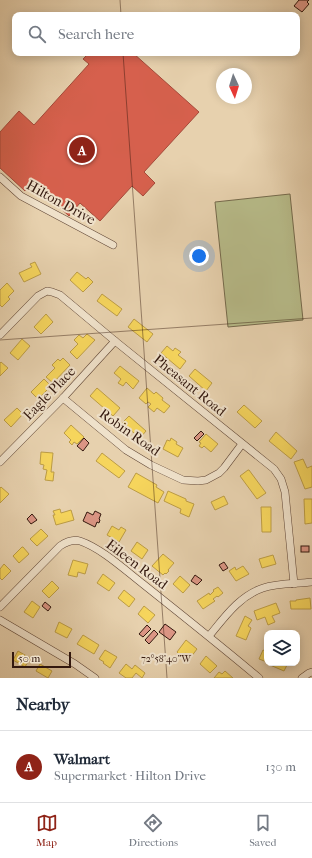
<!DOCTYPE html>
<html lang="en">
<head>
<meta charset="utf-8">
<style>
	body { margin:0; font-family:"IM FELL French Canon",serif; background:#f2f2f3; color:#1f2937 }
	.controls { position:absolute; right:12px; bottom:12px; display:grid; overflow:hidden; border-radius:8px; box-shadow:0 2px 10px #0003 }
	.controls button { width:36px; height:36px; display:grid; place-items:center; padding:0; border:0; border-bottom:1px solid #e0e1e3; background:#fff; color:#1f2937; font:20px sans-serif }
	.compass { position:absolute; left:216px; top:68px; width:36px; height:36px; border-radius:50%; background:#fff; box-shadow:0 2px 10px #0003; rotate:176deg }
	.scale { position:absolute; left:12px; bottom:10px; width:59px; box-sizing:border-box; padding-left:4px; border:2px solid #33180e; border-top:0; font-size:11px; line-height:14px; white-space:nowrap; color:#33180e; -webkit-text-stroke:3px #efe1ca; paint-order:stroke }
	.you { position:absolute; left:199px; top:256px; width:14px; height:14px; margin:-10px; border:3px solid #fff; border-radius:50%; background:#1a73e8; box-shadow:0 0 0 6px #1a73e833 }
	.badge { display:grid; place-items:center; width:26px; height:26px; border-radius:50%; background:#8f2418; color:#fff; font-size:13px; font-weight:700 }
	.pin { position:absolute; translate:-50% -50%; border:2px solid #fff; box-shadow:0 1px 4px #0006 }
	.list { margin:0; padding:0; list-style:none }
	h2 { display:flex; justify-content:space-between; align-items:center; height:52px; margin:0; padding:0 16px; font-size:17px }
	h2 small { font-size:13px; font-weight:400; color:#747a83 }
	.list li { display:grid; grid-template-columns:26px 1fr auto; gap:12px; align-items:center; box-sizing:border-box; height:72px; padding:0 16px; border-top:1px solid #e0e1e3 }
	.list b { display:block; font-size:15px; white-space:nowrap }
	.list p { margin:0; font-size:13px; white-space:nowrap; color:#747a83 }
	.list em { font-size:13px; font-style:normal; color:#747a83 }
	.icon { flex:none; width:22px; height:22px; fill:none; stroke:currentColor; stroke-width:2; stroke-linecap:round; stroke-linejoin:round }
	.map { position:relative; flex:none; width:312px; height:678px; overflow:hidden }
	.search { position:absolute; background:#fff; box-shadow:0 2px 10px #0003; left:12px; right:12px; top:12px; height:44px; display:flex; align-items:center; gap:10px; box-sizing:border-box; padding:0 14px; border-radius:8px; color:#747a83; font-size:15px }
	.sheet { height:124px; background:#fff }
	nav { display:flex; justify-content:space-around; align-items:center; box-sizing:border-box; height:56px; border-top:1px solid #e0e1e3; background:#fff; font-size:11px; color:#747a83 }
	nav a { display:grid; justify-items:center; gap:2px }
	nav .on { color:#8f2418 }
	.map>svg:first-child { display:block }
</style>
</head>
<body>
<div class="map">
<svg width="312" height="678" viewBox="0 0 312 678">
	<rect width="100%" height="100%" fill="#e7d1ae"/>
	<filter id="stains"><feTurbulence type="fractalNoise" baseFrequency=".005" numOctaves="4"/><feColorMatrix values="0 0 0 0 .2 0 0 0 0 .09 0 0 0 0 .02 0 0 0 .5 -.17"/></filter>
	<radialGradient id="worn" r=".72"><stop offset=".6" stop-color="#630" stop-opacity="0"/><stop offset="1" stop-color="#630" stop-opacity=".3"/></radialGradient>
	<!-- green -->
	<path fill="#b7bb89" stroke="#756a4c" d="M 290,194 L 303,320 L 228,327 L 215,202 Z"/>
	<!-- homes -->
	<g fill="#f6d55c" stroke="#bc9c45">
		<path d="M 35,262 L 41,274 L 24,282 L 19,273 L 32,267 L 30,264 Z"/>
		<path d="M 77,272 L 86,279 L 88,277 L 93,282 L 83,292 L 70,280 Z"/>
		<path d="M 7,283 L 14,291 L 8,297 L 10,299 L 2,307 L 0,305 L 0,290 Z"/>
		<path d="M 102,294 L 122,309 L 117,316 L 97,301 Z"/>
		<path d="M 46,314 L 53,322 L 41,334 L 34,327 Z"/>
		<path d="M 134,319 L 153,334 L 147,342 L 128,327 Z"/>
		<path d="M 87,334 L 95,340 L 77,359 L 70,352 L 78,344 L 74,340 L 79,335 L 83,338 Z"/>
		<path d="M 22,339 L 30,346 L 18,360 L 10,353 Z"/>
		<path d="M 167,346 L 173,351 L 175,348 L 181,352 L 178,355 L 186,361 L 180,369 L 161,353 Z"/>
		<path d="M 63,358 L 70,365 L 53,383 L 46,377 L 55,368 L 52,365 L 58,359 L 60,361 Z"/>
		<path d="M 1,362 L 8,368 L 0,376 L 0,363 Z"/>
		<path d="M 120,366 L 139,381 L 133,389 L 126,382 L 123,386 L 118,383 L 121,379 L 114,373 Z"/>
		<path d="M 195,369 L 212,383 L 206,391 L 189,376 Z"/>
		<path d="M 44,379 L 51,386 L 38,399 L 31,392 Z"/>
		<path d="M 97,388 L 120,408 L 113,416 L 90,396 Z"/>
		<path d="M 147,388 L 154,394 L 156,392 L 163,398 L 162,400 L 170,406 L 164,413 L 157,408 L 154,412 L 148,407 L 151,404 L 148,402 L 146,404 L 139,398 Z"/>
		<path d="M 244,405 L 262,421 L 255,428 L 237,412 Z"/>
		<path d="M 17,408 L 23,414 L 11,427 L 4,420 Z"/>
		<path d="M 129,416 L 146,431 L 140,438 L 122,423 Z"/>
		<path d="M 71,425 L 84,437 L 77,444 L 74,442 L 72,445 L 69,442 L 71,440 L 64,433 Z"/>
		<path d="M 276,432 L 297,451 L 291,459 L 269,441 Z"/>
		<path d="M 206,434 L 218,444 L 211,452 L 204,446 L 202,448 L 199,446 L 201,443 L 199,442 Z"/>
		<path d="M 171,438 L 177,442 L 176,444 L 183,448 L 178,457 L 163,449 L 167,440 L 170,441 Z"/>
		<path d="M 41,452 L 53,453 L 51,472 L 54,472 L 53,481 L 45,480 L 47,470 L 43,469 L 44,465 L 40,464 Z"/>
		<path d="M 102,453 L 125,471 L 119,478 L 96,461 Z"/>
		<path d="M 303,459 L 307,468 L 312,466 L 312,487 L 305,489 L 294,462 Z"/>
		<path d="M 248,470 L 249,470 L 266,493 L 257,499 L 240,476 Z"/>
		<path d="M 136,473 L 157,485 L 156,487 L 164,492 L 158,503 L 128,487 Z"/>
		<path d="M 1,487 L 9,494 L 0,503 L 0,488 Z"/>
		<path d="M 168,491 L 186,499 L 186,501 L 194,504 L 189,517 L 180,513 L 181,509 L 164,501 Z"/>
		<path d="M 224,496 L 228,504 L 215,510 L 211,502 Z"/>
		<path d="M 304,499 L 312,499 L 312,523 L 305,524 Z"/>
		<path d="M 261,507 L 271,507 L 271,532 L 262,532 Z"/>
		<path d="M 60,509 L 61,513 L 71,510 L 74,520 L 56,525 L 53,515 L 55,515 L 53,511 Z"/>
		<path d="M 112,526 L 119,530 L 121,527 L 126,530 L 119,542 L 107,535 Z"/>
		<path d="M 41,529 L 48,536 L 37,546 L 30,539 Z"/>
		<path d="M 137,542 L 148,550 L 142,559 L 131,551 Z"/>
		<path d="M 22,547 L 23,547 L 29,554 L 19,563 L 13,556 Z"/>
		<path d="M 163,554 L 174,563 L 168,570 L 169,571 L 166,574 L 165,573 L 163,575 L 152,566 Z"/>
		<path d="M 273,555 L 276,564 L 262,568 L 259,559 Z"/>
		<path d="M 73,560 L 88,564 L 85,574 L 78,572 L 77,577 L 68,575 Z"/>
		<path d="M 4,564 L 11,571 L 2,580 L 0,578 L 0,569 Z"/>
		<path d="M 243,566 L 249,574 L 236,581 L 229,571 L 235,567 L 236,570 Z"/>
		<path d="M 103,574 L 115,583 L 109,591 L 97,583 Z"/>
		<path d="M 180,576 L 190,585 L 183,593 L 173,584 Z"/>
		<path d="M 52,581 L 59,588 L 49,598 L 42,591 Z"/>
		<path d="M 218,587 L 223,593 L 218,597 L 217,596 L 213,599 L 215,601 L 203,609 L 197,601 L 209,593 L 210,595 L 214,591 L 213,590 Z"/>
		<path d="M 124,590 L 135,599 L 129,607 L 118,598 Z"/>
		<path d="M 310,598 L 311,609 L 291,609 L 290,601 L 296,601 L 296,600 Z"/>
		<path d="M 32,601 L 40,607 L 33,618 L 24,612 Z"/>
		<path d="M 276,603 L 280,613 L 272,616 L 275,622 L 268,625 L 265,617 L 257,620 L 254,611 Z"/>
		<path d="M 144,606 L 155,615 L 148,623 L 138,614 Z"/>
		<path d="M 245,616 L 252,620 L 248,626 L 251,628 L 246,640 L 236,636 Z"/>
		<path d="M 59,622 L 72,629 L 67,638 L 55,632 Z"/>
		<path d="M 83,635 L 99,645 L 94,654 L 77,644 Z"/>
		<path d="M 186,640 L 197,649 L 191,657 L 185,653 L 182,657 L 177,652 Z"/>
		<path d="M 105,650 L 117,657 L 110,668 L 103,663 L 104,662 L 99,659 Z"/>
		<path d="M 263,650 L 267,652 L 267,662 L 259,659 Z"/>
		<path d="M 18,651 L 30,658 L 25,667 L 13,660 Z"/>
		<path d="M 206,656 L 217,666 L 210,673 L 200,664 Z"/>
		<path d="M 268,663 L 288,663 L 284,671 L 270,665 L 271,664 Z"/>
		<path d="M 40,664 L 52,671 L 48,678 L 36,671 Z"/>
		<path d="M 126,664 L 132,669 L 135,665 L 145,673 L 142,678 L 136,673 L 132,678 L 126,678 L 119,673 Z"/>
		<path d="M 225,671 L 233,678 L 214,678 L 219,672 L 222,674 Z"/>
	</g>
	<!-- shops -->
	<path fill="#d6604d" stroke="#a54a3a" d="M 89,53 L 133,53 L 199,112 L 144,172 L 155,183 L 143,196 L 132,186 L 100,221 L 80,203 L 69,216 L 32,182 L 25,191 L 0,168 L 0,132 L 19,111 L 34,125 L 89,64 L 83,59 Z"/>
	<!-- building -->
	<g fill="#db9584" stroke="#33180e">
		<path d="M 299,0 L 309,0 L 307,2 L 309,4 L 302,12 L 294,6 Z"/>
		<path d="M 201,431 L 204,434 L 197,441 L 194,438 Z"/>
		<path d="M 84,438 L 89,443 L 83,451 L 77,446 Z"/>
		<path d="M 95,511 L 101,514 L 99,519 L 100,520 L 99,523 L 97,522 L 95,527 L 83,521 L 87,512 L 93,515 Z"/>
		<path d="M 32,514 L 37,520 L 31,524 L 27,519 Z"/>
		<rect x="301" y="546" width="8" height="6"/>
		<path d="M 224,562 L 228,568 L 223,571 L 219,565 Z"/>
		<path d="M 195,575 L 202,580 L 197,585 L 191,581 Z"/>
		<path d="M 45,602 L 51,607 L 48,611 L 42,606 Z"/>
		<path d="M 165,624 L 176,632 L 170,640 L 159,632 Z"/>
		<path d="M 147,625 L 151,629 L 143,637 L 139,634 Z"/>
		<path d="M 154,630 L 158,634 L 149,644 L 145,640 Z"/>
	</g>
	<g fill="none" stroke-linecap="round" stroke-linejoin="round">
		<defs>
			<g id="street">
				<path d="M 0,177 L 21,196 L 113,245"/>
				<path d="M 0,335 L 38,296 L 47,291 L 52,292 L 60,295 L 115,341 L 274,469 L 281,479 L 285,492 L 294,584"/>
				<path d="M 63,398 L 126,450 L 151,465 L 183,480 L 198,481 L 206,480 L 219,473 L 224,468 L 242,444"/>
				<path d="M 0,462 L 63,398 L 115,341"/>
				<path d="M 0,607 L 60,546 C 66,542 73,539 80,541 C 101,548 125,570 143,584 C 182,615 221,646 259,678"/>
				<path d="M 0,620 L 75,664 L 95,678"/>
				<path d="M 209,636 C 224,618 239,596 263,588 C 278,583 297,584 312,582"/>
				<path d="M 302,678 L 309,673 L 312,672"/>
			</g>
		</defs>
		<!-- street casing -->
		<use href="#street" stroke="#604636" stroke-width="8"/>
		<!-- street -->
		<use href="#street" stroke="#efe1ca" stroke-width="7"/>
	</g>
	<!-- ticks -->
	<path fill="none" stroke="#33180e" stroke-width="1" stroke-opacity="0.45" d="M 120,0 L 121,15M 123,53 L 167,678M 0,340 L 312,318"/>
	<g text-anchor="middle" stroke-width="4" stroke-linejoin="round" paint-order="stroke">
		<!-- street labels -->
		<g font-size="14" fill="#33180e" stroke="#efe1ca">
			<text transform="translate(61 202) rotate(29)" y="5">Hilton Drive</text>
			<text transform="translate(190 385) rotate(39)" y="5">Pheasant Road</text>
			<text transform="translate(49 393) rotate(-46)" y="5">Eagle Place</text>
			<text transform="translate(130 432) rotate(35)" y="5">Robin Road</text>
			<text transform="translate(137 564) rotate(37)" y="5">Eileen Road</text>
		</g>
	</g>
	<g font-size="10" text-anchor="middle" fill="#33180e" stroke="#efe1ca" stroke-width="4" stroke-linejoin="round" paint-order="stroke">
		<text x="166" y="662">72°58'40"W</text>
	</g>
	<rect width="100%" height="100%" filter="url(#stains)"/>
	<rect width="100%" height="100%" fill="url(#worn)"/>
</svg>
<div class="controls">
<button><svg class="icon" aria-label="layers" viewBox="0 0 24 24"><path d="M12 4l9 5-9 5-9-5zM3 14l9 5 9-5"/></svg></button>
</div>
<svg class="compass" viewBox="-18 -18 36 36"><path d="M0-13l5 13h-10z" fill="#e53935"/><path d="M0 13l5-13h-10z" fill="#747a83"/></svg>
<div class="scale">50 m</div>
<div class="you"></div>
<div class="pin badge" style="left:82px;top:150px">A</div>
<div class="search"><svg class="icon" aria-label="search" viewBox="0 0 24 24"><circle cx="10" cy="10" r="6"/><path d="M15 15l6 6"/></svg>Search here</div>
</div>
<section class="sheet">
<h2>Nearby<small></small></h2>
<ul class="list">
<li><span class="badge">A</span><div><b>Walmart</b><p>Supermarket · Hilton Drive</p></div><em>130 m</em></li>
</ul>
</section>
<nav>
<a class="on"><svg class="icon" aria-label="map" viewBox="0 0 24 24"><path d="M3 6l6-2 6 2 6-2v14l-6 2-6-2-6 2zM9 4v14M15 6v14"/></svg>Map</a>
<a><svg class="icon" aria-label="directions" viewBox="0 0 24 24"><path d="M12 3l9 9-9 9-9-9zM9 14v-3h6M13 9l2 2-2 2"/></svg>Directions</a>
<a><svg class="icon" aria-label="saved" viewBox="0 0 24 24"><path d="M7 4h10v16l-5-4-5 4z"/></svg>Saved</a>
</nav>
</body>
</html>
